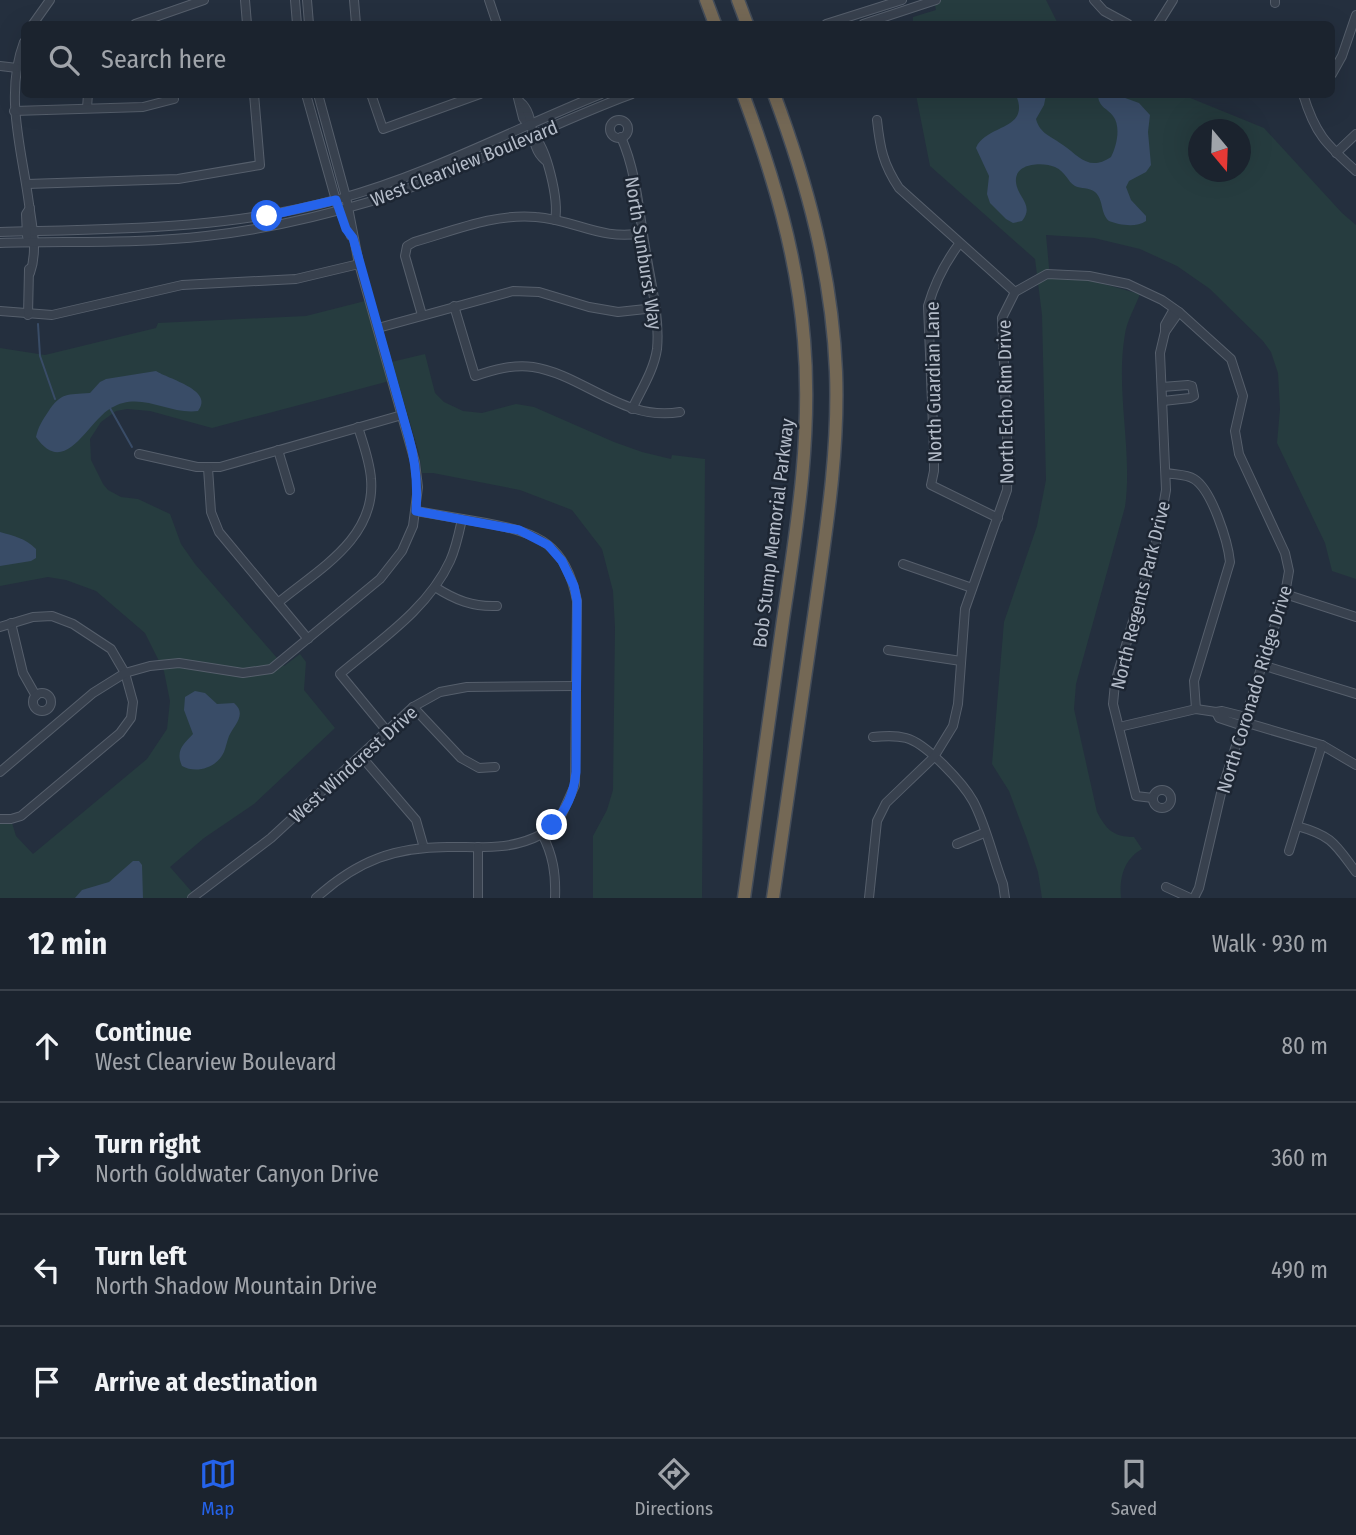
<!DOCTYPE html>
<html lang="en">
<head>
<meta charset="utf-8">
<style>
	body { margin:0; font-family:"Fira Sans Condensed",sans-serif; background:#242b36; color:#f1f3f6 }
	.compass { position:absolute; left:1188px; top:119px; width:63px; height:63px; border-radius:50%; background:#1b232e; box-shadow:0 7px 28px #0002; rotate:161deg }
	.stop { position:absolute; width:21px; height:21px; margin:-16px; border:5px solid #2563eb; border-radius:50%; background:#fff }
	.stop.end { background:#2563eb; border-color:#fff; box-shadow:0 2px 7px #0008 }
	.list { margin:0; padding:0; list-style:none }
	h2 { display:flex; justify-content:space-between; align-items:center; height:91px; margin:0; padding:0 28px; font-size:30px }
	h2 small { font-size:23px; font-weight:400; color:#a0a4aa }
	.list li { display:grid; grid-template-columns:46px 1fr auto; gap:21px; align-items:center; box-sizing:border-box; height:112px; padding:0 28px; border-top:2px solid #39404a }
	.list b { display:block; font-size:26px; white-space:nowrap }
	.list p { margin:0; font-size:23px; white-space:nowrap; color:#a0a4aa }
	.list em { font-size:23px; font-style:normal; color:#a0a4aa }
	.icon { flex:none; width:38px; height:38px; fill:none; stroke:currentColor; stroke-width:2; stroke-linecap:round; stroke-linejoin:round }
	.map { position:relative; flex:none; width:1356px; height:898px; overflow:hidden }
	.search { position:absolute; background:#1b232e; box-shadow:0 7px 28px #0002; left:21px; right:21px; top:21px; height:77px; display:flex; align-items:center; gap:18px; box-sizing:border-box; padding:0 24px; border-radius:10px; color:#a0a4aa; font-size:26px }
	.sheet { height:539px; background:#1b232e }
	nav { display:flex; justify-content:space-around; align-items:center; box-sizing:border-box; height:98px; border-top:2px solid #39404a; background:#1b232e; font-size:19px; color:#a0a4aa }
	nav a { display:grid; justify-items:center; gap:4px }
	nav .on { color:#2563eb }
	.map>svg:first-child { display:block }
</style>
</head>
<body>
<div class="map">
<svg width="1356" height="898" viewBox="0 0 1356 898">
	<rect width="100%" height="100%" fill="#242f3e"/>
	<!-- green -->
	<g fill="#263c3f" fill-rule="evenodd">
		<path d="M 934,0 L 1046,0 L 1058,24 L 913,24 L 913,17 L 936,10 Z"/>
		<path d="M 916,95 L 1183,95 L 1264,128 L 1342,213 L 1356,225 L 1356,579 L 1332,571 L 1325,543 L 1277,443 L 1280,409 L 1278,373 L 1271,352 L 1263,341 L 1210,289 L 1177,266 L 1140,249 L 1094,238 L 1046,235 L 1050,278 L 1089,280 L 1140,294 C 1135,307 1127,321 1125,334 C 1115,391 1133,450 1125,507 L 1076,684 L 1074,709 L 1097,812 C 1106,829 1113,837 1134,837 L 1142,849 C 1124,859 1119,878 1121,898 L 1042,898 L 1038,872 L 1027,839 L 1009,791 L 992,764 L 1004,622 L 1037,526 L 1046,480 L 1042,315 L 1035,259 L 930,166 ZM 1198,130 L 1240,130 L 1240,172 L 1198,172 Z"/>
		<path d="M 365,301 L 383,364 L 425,354 L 435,393 L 444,402 L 463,411 L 482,413 L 516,404 L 534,407 L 614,442 L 642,452 L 671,459 L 672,455 L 705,459 L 702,898 L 593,898 L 593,836 L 607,810 L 613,790 L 615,627 L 613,591 L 602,549 L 572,510 L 520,490 L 433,473 L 422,473 L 419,453 L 397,379 L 212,428 L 150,411 L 127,409 L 116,411 L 101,422 L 90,439 L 91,460 L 103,484 L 108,490 L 121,497 L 138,499 L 170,514 L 181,544 L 195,564 L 284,666 L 300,654 L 306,662 L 304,690 L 335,728 L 254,804 L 204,838 L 170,867 L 192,892 L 187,898 L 0,898 L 0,823 L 12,823 L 16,836 L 33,854 L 147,759 L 167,729 L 170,701 L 164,671 L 145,633 L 96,591 L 66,580 L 48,577 L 0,586 L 0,348 L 45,355 L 156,328 L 158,323 L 306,316 Z"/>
	</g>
	<!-- water -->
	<g fill="#394c67">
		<path d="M 1117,95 L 1139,103 L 1150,115 L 1148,132 L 1151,165 L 1146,172 L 1129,181 L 1126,187 L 1131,200 L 1146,216 L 1146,221 C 1136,228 1119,225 1109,221 C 1100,213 1104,200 1095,192 C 1089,187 1081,189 1075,186 C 1067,181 1066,172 1055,167 C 1044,162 1014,162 1016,182 C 1017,197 1035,205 1022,221 L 1013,223 L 1006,219 L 990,203 L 987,194 L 989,176 L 976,148 C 986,124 1031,131 1016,95 L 1046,95 L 1044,105 L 1036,119 C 1040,134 1051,136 1063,145 C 1079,156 1089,172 1111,157 C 1117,146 1121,126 1113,116 C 1107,108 1100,108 1098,97 L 1100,95 Z"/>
		<path d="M 156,371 C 168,379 215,390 198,411 C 168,415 141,390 111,408 C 87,422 65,479 36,437 C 38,427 42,421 48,412 C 61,392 67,395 90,393 L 100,382 L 106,379 Z"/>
		<path d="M 0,532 C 14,536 25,538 36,549 L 36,558 L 31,561 L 0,566 Z"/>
		<path d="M 195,691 L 205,693 L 217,704 L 234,703 C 247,714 235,724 229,736 C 227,741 226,747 224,752 C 217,768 196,774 182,766 C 175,750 184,744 193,734 L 184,710 L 185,697 Z"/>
		<path d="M 133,861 L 139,861 L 142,865 L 143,898 L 75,898 L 82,890 L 109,882 Z"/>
	</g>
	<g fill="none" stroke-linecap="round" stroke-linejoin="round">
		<!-- stream -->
		<g stroke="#394c67" stroke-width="2">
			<path d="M 38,324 L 40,356 L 55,399"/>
			<path d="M 110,408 L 132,447"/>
		</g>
		<defs>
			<g id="minor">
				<path d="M 245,0 L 247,24"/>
				<path d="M 295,0 L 297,24"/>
				<path d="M 307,0 L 309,24"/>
				<path d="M 354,0 L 356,24"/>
				<path d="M 489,0 L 497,24"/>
				<path d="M 1094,0 L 1104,11 L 1128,24"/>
				<path d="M 1275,0 L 1275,3"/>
				<path d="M 33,24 L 50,0"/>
				<path d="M 135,24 L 204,0"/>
				<path d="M 826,24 L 902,0"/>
				<path d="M 863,24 L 936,0"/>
				<path d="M 1158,24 L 1173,0"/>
				<path d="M 24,42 C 4,95 22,150 29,204 C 32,226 38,251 30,273"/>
				<path d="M 0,66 L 17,68"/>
				<path d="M 1332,74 L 1342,56 L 1356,15"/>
				<path d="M 306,94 L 337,204 L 351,236"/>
				<path d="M 371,94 L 383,129 L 480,94"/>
				<path d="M 517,94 L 523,118 L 529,126"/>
				<path d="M 1303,94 C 1315,134 1326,144 1356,171"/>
				<path d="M 520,102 C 537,115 527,146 545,160"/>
				<path d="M 87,108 L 88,94"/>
				<path d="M 14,111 L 143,107 L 174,99"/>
				<path d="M 877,120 C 880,148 883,164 899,188 L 1015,292"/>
				<circle cx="619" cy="129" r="9"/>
				<path d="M 533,135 C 547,148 559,200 555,220"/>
				<path d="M 621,137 C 637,173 639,214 646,253 C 651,284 660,318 657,349 C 654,370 641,390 632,409"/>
				<path d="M 1336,153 L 1356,134"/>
				<path d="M 27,184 L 178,179 L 260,165 L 254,94"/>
				<path d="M 0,232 C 114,229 228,230 339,199 C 430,174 514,129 601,94"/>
				<path d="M 27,236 L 26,214 L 30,208"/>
				<path d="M 0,243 C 69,241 138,244 206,236 C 263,230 318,217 372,201 C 461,173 544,126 632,94"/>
				<path d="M 959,244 C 944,264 935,282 928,306 L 934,450 L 934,471 L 931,485 L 998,518"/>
				<path d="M 454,306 L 475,376 C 493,370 513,364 533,367 C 584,375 623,422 680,412"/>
				<path d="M 1174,309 L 1165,325 L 1165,332 L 1179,312"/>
				<path d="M 0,311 L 52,315 L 182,285 L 296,279 L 359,264"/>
				<path d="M 28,315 L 29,269"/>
				<path d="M 422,315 L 405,256 L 407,246 L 414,242 C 453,231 495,213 536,217 C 576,220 601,241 643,233"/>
				<path d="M 378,328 L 513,291 L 539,292 L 589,307 L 618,312 L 655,308"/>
				<path d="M 1162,387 L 1188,385 L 1192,386 L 1194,396 L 1190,398 L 1163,401"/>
				<path d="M 278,450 L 290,490"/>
				<path d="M 139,454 L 197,467 L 220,467 L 402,415"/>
				<path d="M 208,468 L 211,512 L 219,532 L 308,639"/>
				<path d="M 1166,473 C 1175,475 1186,474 1194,479 C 1212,490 1228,542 1230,562 L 1194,681 L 1196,709"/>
				<path d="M 416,511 C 439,515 463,519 486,523 C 539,533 566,544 577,601 L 575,785 L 561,816 L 542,834 C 553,855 556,874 555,898"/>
				<path d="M 903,564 L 972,588"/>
				<path d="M 435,587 C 455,600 473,607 497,606"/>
				<path d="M 1285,594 L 1356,617"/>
				<path d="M 279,602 C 319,569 376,538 371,479 C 370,462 363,443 358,427"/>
				<path d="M 11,623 L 23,673 L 36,696"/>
				<path d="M 0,627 L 33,617 L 52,616 L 73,624 L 111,649 L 125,673 L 133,702 L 131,718 L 120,733 L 21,816 L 11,819 L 0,819"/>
				<path d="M 888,650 L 961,661"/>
				<path d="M 1262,665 L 1356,694"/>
				<circle cx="42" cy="702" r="9"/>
				<path d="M 413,707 L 461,758 L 479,768 L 495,767"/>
				<path d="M 1244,722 L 1322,745 L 1356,765"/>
				<path d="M 1243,726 L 1219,718 L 1216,712 L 1222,711 L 1246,717"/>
				<path d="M 1119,727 L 1196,709 L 1216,712"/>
				<path d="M 387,731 L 340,674 C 379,641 428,609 450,561 C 456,548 459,533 462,519"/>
				<path d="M 873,737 C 884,736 895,735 906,738 C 926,743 963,783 973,801 C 986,825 993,858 1003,884 L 1005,898"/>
				<path d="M 361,756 L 416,820 L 424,848"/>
				<path d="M 0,772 L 93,693 L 125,673 L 150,666 L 179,663 L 243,673 L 271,669 L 380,579 L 402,551 L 413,526 L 418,487 L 415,462 L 359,264 L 346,197 L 318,94"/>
				<circle cx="1162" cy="799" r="9"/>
				<path d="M 1153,798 L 1136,796 L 1113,704 L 1115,683 L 1158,535 L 1166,490 L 1160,353 L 1165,332"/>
				<path d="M 1297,826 C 1333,836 1335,844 1356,872"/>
				<path d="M 957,844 L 984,833"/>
				<path d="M 1289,851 L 1322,745"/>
				<path d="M 1166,887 L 1190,898"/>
				<path d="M 192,898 L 271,838 L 413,707 L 440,692 L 467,687 L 576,686"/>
				<path d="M 316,898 C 358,860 396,846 453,847 C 485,847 512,850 542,834"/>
				<path d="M 478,898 L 478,847"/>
				<path d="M 869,898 L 877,821 L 886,803 L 934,757 L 953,726 L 958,704 L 965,609 L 1007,490 L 1008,459 L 1002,318 L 1015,292 L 1047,274 L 1089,276 L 1128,284 L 1162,300 L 1179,312 L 1231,359 L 1243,396 L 1235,431 L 1239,454 L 1285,553 L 1289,571 L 1285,594 L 1222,789 L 1199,888 L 1194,898"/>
			</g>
			<g id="highway">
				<path d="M 706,0 L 715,24"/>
				<path d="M 738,0 L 747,24"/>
				<path d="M 743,94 C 773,175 797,254 804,340 C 812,435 797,527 783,620 C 770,712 757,805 744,898"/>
				<path d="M 773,898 C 787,802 801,706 815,609 C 826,531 839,452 836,372 C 832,275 808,185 774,94"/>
			</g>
		</defs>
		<!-- minor casing -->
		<use href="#minor" stroke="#565f6c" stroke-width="10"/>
		<!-- highway casing -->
		<use href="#highway" stroke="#434c59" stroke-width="15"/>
		<!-- minor -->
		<use href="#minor" stroke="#38414e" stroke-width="8"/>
		<!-- highway -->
		<use href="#highway" stroke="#746855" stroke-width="12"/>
	</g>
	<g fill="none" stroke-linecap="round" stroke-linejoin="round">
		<!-- route -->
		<path stroke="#2563eb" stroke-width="9" d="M 267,216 L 336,200 L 346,229 L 353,238 L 409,438 C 416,463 418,485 416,511 L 519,530 L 548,545 L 562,561 L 574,586 L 577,601 L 576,772 C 574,793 567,810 552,825"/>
	</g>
	<g text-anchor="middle" stroke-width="5" stroke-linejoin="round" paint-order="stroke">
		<!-- street labels -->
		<g font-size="19" fill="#b4bcc9" stroke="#1d2633">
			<text transform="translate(464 163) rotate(-22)" y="7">West Clearview Boulevard</text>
			<text transform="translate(644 253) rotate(81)" y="7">North Sunburst Way</text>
			<text transform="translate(933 382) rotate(-91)" y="7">North Guardian Lane</text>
			<text transform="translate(1005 402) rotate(-91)" y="7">North Echo Rim Drive</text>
			<text transform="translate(773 533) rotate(-83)" y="7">Bob Stump Memorial Parkway</text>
			<text transform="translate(1140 595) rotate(-76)" y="7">North Regents Park Drive</text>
			<text transform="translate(1254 689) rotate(-73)" y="7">North Coronado Ridge Drive</text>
			<text transform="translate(353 764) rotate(-42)" y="7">West Windcrest Drive</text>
		</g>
	</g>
</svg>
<svg class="compass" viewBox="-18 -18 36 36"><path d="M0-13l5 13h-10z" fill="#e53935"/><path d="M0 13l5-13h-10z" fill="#a0a4aa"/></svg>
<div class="stop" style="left:267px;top:216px"></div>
<div class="stop end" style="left:552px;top:825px"></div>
<div class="search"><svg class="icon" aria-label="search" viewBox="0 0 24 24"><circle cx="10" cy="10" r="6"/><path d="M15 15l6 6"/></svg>Search here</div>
</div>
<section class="sheet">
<h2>12 min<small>Walk · 930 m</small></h2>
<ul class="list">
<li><svg class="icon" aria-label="ahead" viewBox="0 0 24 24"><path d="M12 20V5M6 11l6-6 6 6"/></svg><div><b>Continue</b><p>West Clearview Boulevard</p></div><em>80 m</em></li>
<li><svg class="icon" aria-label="right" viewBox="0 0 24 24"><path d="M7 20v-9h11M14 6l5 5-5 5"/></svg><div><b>Turn right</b><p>North Goldwater Canyon Drive</p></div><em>360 m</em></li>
<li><svg class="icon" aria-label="left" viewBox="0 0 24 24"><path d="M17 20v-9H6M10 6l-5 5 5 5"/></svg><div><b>Turn left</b><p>North Shadow Mountain Drive</p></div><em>490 m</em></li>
<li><svg class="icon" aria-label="arrive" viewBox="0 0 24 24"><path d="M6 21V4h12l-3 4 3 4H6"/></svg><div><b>Arrive at destination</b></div></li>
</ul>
</section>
<nav>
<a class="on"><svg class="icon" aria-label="map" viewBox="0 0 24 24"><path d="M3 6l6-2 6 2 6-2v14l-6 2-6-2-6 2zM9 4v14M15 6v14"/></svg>Map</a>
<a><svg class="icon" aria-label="directions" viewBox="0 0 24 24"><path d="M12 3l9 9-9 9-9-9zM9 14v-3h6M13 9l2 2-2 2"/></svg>Directions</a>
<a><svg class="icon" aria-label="saved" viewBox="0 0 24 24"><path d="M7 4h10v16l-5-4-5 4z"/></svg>Saved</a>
</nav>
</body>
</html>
